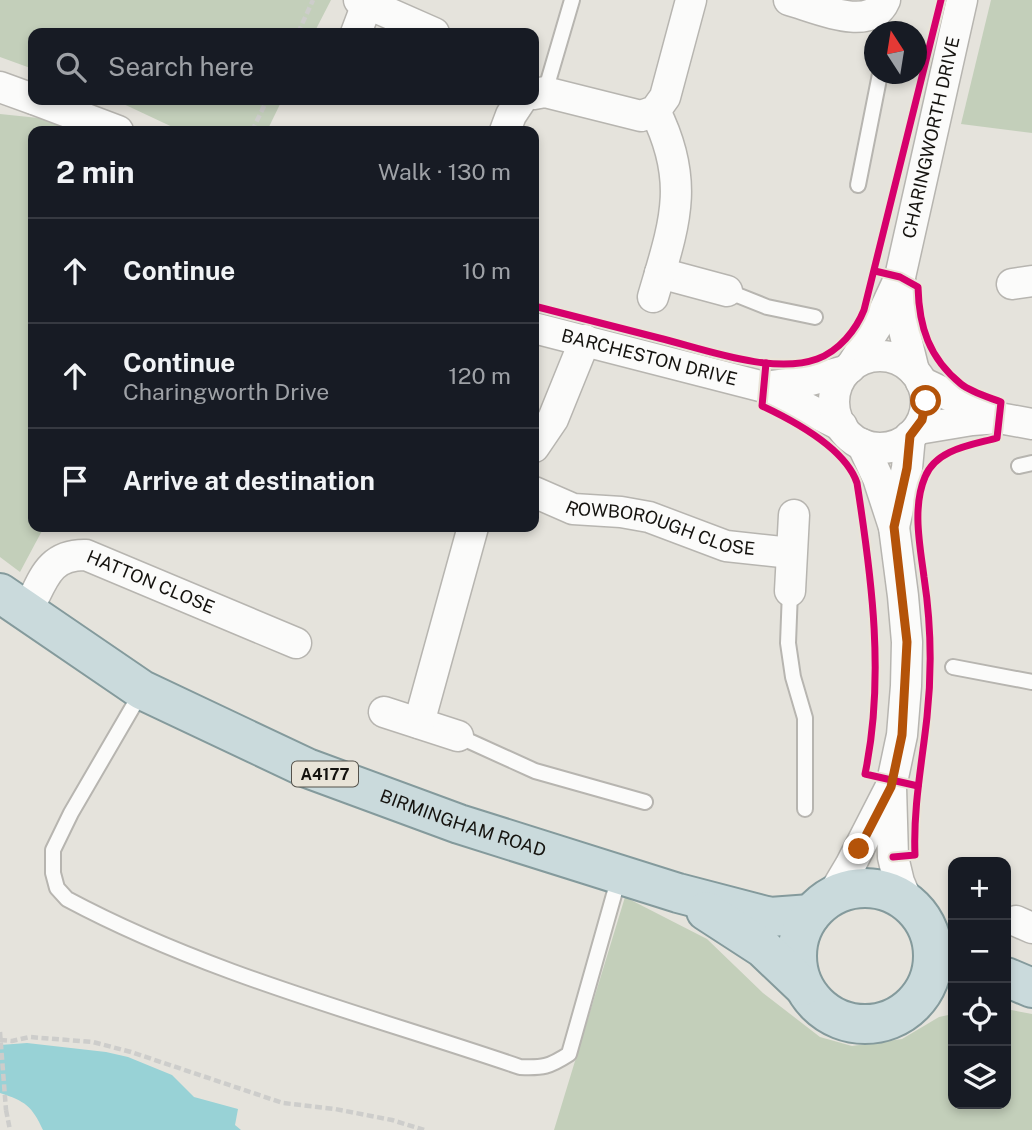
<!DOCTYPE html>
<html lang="en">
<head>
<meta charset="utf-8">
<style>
	body { margin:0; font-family:"Public Sans",sans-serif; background:#242831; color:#f1f3f6 }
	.controls { position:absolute; right:21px; bottom:21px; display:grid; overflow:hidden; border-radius:14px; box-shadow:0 4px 10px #0003 }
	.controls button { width:63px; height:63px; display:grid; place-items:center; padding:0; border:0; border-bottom:2px solid #363941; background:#171b24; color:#f1f3f6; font:35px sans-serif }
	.compass { position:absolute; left:864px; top:21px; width:63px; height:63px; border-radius:50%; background:#171b24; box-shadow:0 4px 10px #0003; rotate:348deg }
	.stop { position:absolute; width:21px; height:21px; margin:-16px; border:5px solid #b45309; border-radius:50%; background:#fff }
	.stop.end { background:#b45309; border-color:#fff; box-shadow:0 2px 7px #0008 }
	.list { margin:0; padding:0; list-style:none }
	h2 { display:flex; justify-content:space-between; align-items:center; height:91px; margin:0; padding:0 28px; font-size:30px }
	h2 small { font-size:23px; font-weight:400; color:#9ea1a6 }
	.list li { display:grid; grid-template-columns:46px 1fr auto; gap:21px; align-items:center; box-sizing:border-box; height:105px; padding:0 28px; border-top:2px solid #363941 }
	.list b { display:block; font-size:26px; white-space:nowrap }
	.list p { margin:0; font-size:23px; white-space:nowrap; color:#9ea1a6 }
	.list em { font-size:23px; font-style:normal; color:#9ea1a6 }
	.icon { flex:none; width:38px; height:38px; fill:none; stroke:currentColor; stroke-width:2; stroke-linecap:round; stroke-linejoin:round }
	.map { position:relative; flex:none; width:1032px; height:1130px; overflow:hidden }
	.search { position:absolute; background:#171b24; box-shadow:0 4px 10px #0003; left:28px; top:28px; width:511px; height:77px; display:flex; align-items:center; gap:18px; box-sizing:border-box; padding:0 24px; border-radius:14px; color:#9ea1a6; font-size:26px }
	.panel { position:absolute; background:#171b24; box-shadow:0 4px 10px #0003; left:28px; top:126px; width:511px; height:406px; border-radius:14px }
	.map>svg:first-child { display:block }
</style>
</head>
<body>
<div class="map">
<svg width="1032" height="1130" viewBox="0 0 1032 1130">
	<rect width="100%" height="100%" fill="#e5e3dc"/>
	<!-- green -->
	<g fill="#c3cfba">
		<path d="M 0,0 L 331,0 L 314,33 L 33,33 L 33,69 L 0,57 Z"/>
		<path d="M 991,0 L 1032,0 L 1032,133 L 961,124 Z"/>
		<path d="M 115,100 L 282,100 L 267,131 L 181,131 Z"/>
		<path d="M 0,114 L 58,120 L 83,131 L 33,131 L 33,527 L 44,527 L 20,572 L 0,557 Z"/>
		<path d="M 625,897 L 707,939 L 763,993 L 820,1037 L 852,1046 L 902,1039 L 939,1017 L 953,1014 L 953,1104 L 1006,1104 L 1006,1009 L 1032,1014 L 1032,1130 L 554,1130 Z"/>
	</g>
	<!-- water -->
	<path fill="#98d2d6" d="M 27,1043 L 106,1052 L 128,1057 L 172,1075 L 194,1097 L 238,1109 L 235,1125 L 241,1130 L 43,1130 C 32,1106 25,1101 0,1093 L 0,1045 Z"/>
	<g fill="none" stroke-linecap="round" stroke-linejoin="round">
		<defs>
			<g id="service">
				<path d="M 874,14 L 883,32"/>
				<path d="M 545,92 L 572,0"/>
				<path d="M 858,185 L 880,74"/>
				<path d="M 727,291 L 767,307 L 815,317"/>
				<path d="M 1019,466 L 1032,463"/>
				<path d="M 790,591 L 788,643 L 793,677 L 805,718 L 805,809"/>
				<path d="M 953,667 L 1032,682"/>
				<path d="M 142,691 L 71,813 L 53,850 L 53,873 L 57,888 L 67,899 C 209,975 368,1015 520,1067 C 543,1068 549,1067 569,1054 L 619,877"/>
				<path d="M 458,736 L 535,771 L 645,802"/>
			</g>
			<g id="minor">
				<path d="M 359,0 L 434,33"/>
				<path d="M 789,0 C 815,7 871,34 885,0"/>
				<path d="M 356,33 L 367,4"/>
				<path d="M 0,87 L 33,99"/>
				<path d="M 534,94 L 545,92 L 641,116 L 655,111 L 665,97 L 691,0"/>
				<path d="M 36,100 L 118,131"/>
				<path d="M 505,131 L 511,115 L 521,100"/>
				<path d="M 660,273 L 727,291"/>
				<path d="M 900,280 L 903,326 L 914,371"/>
				<path d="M 1012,284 L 1032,281"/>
				<path d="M 653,297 C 674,225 691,183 655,111"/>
				<path id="s1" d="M 534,328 L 764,387 L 842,426"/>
				<circle cx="880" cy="402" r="46"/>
				<path id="s2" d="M 850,368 L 878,324 L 900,277 L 962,0"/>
				<path d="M 921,382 L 995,417"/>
				<path d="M 764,387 L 807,381 L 845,371"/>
				<path d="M 918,429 L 972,420 L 999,418 L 1032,424"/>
				<path d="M 862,444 L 878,478 L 894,527 L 903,596 L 907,642 L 906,686 L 902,735 L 891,787 L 893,857 L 899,882 L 908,903"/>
				<path d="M 534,447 L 553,419 L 585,340"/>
				<path id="s3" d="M 534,492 L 573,509 L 621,512 L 649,517 L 726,546 L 791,553"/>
				<path d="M 894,527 L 907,468 L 910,436"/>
				<path d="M 790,591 L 794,515"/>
				<path id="s4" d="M 27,611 C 43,582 47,554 86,555 L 296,643"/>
				<path d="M 384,712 L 458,736"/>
				<path d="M 419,723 L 473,527"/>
				<path d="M 831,898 L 850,866 L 889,790"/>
				<path d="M 1016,921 L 1032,928"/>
			</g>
			<g id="trunk">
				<path id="s5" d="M 0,593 L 142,690 L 307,768 L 459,824 L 678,893 L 770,917 L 811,914"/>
				<circle cx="865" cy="956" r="68"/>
				<path d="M 706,911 L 763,948 L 803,986"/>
				<path d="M 1006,977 L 1032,988"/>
			</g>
		</defs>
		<!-- service casing -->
		<use href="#service" stroke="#b7b5b0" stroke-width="18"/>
		<!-- minor casing -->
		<use href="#minor" stroke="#b7b5b0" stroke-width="33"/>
		<!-- trunk casing -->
		<use href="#trunk" stroke="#849a9c" stroke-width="42"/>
		<!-- path -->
		<g stroke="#cdcdcb" stroke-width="4.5" stroke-dasharray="7 3.5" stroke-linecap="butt">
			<path d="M 298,33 L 313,0"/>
			<path d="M 252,131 L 267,100"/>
			<path d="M 0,1040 L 12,1041 L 30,1037 L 93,1042 L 131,1052 L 283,1103 L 335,1109 L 392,1120 L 424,1130"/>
			<path d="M 6,1110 L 10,1130"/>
		</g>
		<!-- service -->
		<use href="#service" stroke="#fbfbfa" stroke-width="14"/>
		<!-- minor -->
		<use href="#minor" stroke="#fbfbfa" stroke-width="30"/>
		<!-- trunk -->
		<use href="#trunk" stroke="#cadadc" stroke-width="38"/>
		<!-- path-bridge -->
		<path stroke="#cdcdcb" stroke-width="4.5" stroke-dasharray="7 3.5" stroke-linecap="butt" d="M 0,1032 L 6,1110"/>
		<defs>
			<g id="cycleway">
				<path d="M 875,271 L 900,277 L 918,287 C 919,327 929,358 961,384 C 971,392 988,397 1001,402 L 997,438 C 972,445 936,449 925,477 C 912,507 920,546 924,577 C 931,623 932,671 927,717 C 922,763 913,808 915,855 L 893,857"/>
				<path d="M 534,306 C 576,317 617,327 659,338 C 704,349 772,375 817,359 C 839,351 856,330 864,310 L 941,0"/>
				<path d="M 766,363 L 762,406 C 794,421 845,448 857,483 C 872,579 885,679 865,774 L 918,786"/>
			</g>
		</defs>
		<!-- cycleway casing -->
		<use href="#cycleway" stroke="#e9e4d8" stroke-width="11"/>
		<!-- cycleway -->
		<use href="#cycleway" stroke="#d6006c" stroke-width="7"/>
	</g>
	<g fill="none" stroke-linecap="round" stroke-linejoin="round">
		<!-- route -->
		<path stroke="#b45309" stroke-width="9" d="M 859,849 L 891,787 L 902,735 L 907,642 L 894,527 L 907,468 L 910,436 L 922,420 L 926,401"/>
	</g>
	<g text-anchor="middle" stroke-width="5" stroke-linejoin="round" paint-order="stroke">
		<!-- shield labels -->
		<rect fill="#e9e4d8" stroke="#55524b" stroke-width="2" x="292" y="761.5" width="66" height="25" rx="5"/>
		<g font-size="16" font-weight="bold" fill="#15130f">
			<text x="325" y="780">A4177</text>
		</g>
		<!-- street labels -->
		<g font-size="18" fill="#15130f" stroke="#e9e4d8">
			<text dy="6" stroke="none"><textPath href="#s2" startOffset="247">CHARINGWORTH DRIVE</textPath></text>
			<text dy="6" stroke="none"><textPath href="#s1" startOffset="119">BARCHESTON DRIVE</textPath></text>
			<text dy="6" stroke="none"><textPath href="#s3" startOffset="133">ROWBOROUGH CLOSE</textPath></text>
			<text dy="6" stroke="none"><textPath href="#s4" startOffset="158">HATTON CLOSE</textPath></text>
			<text dy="6" stroke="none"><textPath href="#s5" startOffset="520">BIRMINGHAM ROAD</textPath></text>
		</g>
	</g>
</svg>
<div class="controls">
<button>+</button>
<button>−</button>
<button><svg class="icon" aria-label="locate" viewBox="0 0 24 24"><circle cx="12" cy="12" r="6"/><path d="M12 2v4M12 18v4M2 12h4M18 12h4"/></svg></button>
<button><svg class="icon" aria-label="layers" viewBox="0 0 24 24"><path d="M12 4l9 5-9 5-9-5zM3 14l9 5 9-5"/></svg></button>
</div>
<svg class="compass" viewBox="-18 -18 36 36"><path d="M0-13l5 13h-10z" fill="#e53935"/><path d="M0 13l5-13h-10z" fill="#9ea1a6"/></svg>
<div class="stop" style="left:926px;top:401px"></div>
<div class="stop end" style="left:859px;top:849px"></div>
<div class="search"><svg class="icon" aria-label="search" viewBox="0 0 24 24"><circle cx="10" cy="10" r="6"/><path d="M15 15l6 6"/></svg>Search here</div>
<section class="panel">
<h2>2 min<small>Walk · 130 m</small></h2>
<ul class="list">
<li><svg class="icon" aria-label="ahead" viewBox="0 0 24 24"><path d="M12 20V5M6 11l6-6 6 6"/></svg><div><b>Continue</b></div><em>10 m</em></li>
<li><svg class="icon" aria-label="ahead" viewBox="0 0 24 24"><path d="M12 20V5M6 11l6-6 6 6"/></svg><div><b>Continue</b><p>Charingworth Drive</p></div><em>120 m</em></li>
<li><svg class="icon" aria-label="arrive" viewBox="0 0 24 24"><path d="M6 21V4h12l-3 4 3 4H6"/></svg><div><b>Arrive at destination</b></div></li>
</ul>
</section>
</div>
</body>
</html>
